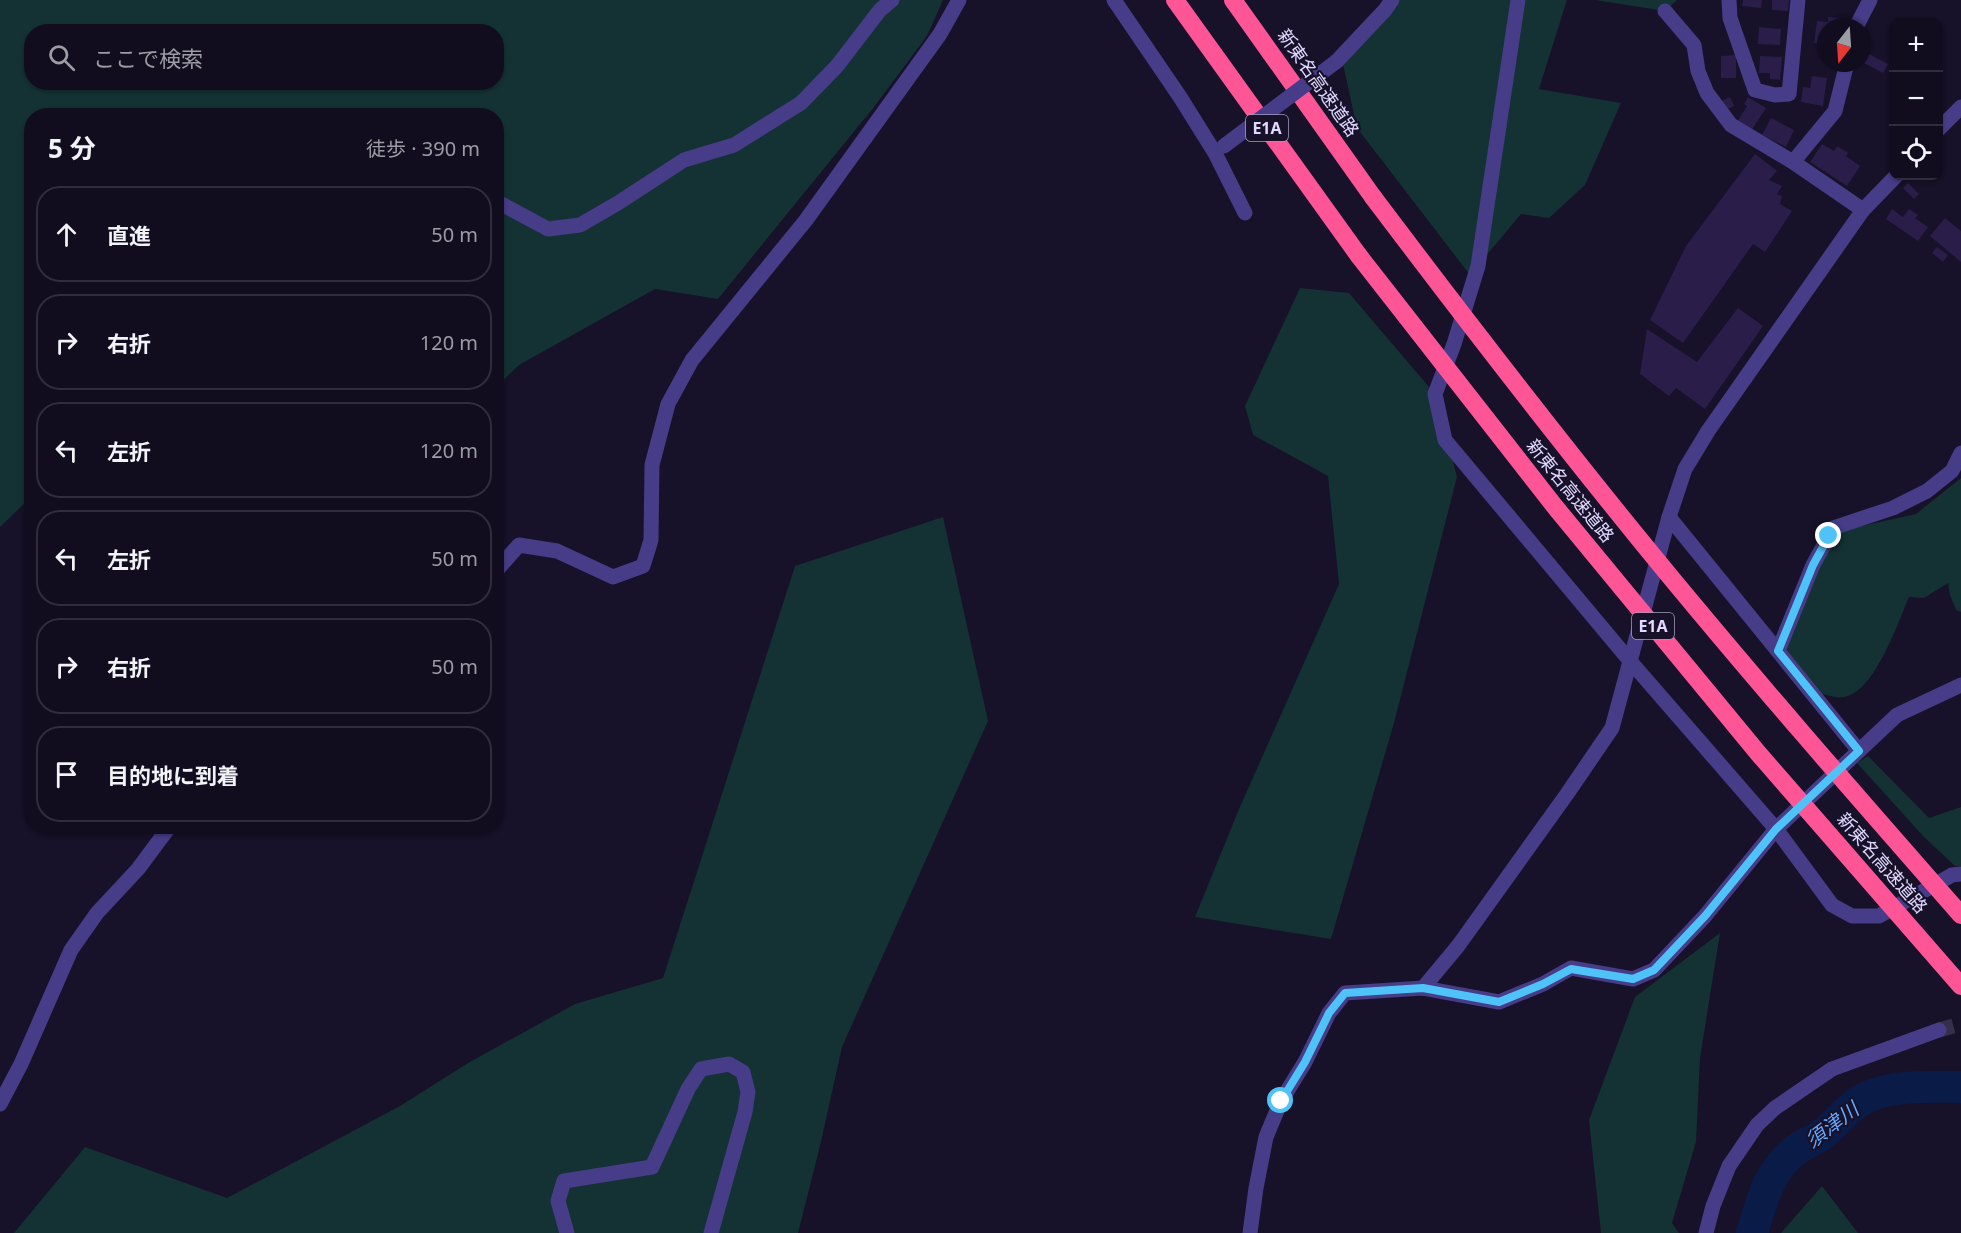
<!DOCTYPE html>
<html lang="ja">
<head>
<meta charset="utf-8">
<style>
	body { margin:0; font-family:"Noto Sans","Noto Sans JP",sans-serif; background:#1e1b2c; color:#f1f3f6 }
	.controls { position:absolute; right:18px; top:18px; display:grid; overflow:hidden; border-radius:12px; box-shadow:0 2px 4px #0004 }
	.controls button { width:54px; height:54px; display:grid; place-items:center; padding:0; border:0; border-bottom:2px solid #302d3d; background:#110d1f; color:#f1f3f6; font:30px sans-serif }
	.compass { position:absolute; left:1817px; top:18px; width:54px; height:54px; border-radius:50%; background:#110d1f; box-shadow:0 2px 4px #0004; rotate:197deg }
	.stop { position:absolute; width:18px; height:18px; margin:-14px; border:4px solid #4fc3f7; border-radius:50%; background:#fff }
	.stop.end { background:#4fc3f7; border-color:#fff; box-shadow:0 2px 6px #0008 }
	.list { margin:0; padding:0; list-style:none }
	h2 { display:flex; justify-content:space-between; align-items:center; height:78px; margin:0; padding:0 24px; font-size:26px }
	h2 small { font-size:20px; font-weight:400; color:#9c9ca4 }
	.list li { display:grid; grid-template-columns:39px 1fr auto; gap:18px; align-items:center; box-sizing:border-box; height:96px; margin:0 12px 12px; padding:0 12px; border:2px solid #302d3d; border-radius:24px }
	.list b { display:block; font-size:22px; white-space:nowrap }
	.list em { font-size:20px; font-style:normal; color:#9c9ca4 }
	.icon { flex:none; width:33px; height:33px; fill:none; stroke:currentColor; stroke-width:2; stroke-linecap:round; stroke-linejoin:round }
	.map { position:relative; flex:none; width:1961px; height:1233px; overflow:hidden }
	.search { position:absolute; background:#110d1f; box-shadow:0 2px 4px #0004; left:24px; top:24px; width:480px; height:66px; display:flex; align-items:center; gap:15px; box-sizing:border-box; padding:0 21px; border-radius:24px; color:#9c9ca4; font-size:22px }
	.panel { position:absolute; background:#110d1f; box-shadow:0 2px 4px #0004; left:24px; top:108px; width:480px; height:726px; border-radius:24px }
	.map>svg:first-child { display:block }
</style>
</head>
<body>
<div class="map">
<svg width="1961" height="1233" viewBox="0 0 1961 1233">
	<rect width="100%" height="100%" fill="#171129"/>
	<!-- green -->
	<g fill="#143133" fill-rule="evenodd">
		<path d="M 0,0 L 943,0 L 927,36 L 874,107 L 718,299 L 655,289 L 519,365 L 497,386 L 496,116 L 32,116 L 31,497 L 0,527 ZM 32,32 L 496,32 L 496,82 L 32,82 Z"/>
		<path d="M 1384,0 L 1567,0 L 1539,89 L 1621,103 L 1585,185 L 1549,218 L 1521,214 L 1470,275 L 1357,128 L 1343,64 Z"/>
		<path d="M 1595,0 L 1677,0 L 1665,11 Z"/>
		<path d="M 1300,288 L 1349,293 L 1435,394 L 1457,477 L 1394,723 L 1331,939 L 1195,917 L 1239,809 L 1339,584 L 1328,476 L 1253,435 L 1245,406 Z"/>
		<path d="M 1961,478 L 1961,612 L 1956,610 L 1950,595 L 1948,583 L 1924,598 L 1909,597 C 1898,623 1874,693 1844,697 C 1836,699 1824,694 1816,692 L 1781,649 L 1827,539 L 1848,529 L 1916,514 Z"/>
		<path d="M 943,517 L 988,721 L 842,1047 L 820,1146 L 798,1233 L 14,1233 L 85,1147 L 227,1198 L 400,1106 L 468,1063 L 575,1004 L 663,978 L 795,566 Z"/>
		<path d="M 1868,756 L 1929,818 L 1961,807 L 1961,866 L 1955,866 L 1923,836 L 1857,763 Z"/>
		<path d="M 1720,933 L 1700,1058 L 1696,1142 L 1672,1223 L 1679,1233 L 1601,1233 L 1589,1120 L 1635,997 Z"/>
		<path d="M 1822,1186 L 1858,1233 L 1781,1233 Z"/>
	</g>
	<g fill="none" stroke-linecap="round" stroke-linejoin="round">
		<!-- river -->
		<path stroke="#0b1b48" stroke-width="32" d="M 1752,1233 C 1762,1201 1768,1171 1796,1150 C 1803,1144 1813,1141 1820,1136 C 1833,1127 1842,1115 1854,1105 C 1883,1083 1927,1087 1961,1087"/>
	</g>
	<!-- building -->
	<g fill="#2a1d4a">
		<path d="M 1743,0 L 1762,0 L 1761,8 L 1742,6 Z"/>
		<path d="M 1772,0 L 1789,0 L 1788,11 L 1772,10 Z"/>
		<path d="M 1828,17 L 1842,18 L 1841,27 L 1826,27 L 1826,44 L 1814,43 L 1817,21 L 1828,22 Z"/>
		<path d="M 1759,27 L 1781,29 L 1780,45 L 1758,44 Z"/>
		<path d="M 1869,54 L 1888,64 L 1883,73 L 1864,63 Z"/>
		<path d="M 1736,55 L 1736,78 L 1721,78 L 1721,56 Z"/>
		<path d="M 1760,56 L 1782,57 L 1780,80 L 1770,79 L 1770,73 L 1759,73 Z"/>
		<path d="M 1812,76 L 1827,78 L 1823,106 L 1801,102 L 1803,87 L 1810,88 Z"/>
		<path d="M 1730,97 L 1734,106 L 1726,110 L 1722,101 Z"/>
		<path d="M 1748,97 L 1766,108 L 1751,131 L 1737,122 L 1747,106 L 1744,104 Z"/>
		<path d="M 1771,118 L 1794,130 L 1786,147 L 1762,135 Z"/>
		<path d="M 1822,144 L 1834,151 L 1837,146 L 1848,153 L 1846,156 L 1860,166 L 1847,186 L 1810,162 Z"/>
		<path d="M 1755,154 L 1777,171 L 1769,180 L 1782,186 L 1777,194 L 1782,196 L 1780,204 L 1792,211 L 1765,252 L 1753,244 L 1683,343 L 1650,320 L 1686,246 Z"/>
		<path d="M 1908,183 L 1919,194 L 1914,199 L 1903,188 Z"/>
		<path d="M 1892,209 L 1903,217 L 1909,209 L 1918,215 L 1915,218 L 1928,227 L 1918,241 L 1886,219 Z"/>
		<path d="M 1945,218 L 1961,231 L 1961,262 L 1930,236 Z"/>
		<path d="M 1937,247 L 1948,255 L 1943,262 L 1932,253 Z"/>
		<path d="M 1738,308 L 1763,326 L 1705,409 L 1676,388 L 1669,396 L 1640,374 L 1647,329 L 1697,362 Z"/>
	</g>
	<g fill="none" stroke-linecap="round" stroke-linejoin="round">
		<!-- minor-tunnel -->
		<path stroke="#352f49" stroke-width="15" stroke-dasharray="15 8" stroke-linecap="butt" d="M 1939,1030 L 1961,1024"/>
		<!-- minor -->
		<g stroke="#463c88" stroke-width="15">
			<path d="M 1114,0 L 1180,97 L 1215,153 L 1245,213"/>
			<path d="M 1518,0 L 1478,266 L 1454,344 L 1435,394 L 1445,440 L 1630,661 L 1776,829 L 1832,905 L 1852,916 L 1879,916 L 1952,875 L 1961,874"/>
			<path d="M 1729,0 L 1730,18 L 1755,90 L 1775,95 L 1789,94 L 1798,0"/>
			<path d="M 1665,11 L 1694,45 L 1698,71 L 1707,93 L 1731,125 L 1793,162 L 1863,210"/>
			<path d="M 1856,27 L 1870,0"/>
			<path d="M 1337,61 L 1385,10 L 1392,0"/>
			<path d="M 1938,130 L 1961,107"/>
			<path d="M 1793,162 L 1835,111 L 1847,63"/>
			<path d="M 496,201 L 548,229 L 580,225 L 618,203 L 684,160 L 734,145 L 801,103 L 837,66 L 880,10 L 892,0"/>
			<path d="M 1669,517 L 1859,751"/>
			<path d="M 496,571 L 519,545 L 557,551 L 613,577 L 643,566 L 651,540 L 652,465 L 668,404 L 692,360 L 806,220 L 940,34 L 959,0"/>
			<path d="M 1778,651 L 1813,565 L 1829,536 L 1830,529 L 1893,508 L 1927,491 L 1952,471 L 1961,453"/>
			<path d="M 1423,988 L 1458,946 L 1567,794 L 1612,728 L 1669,517 L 1685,469 L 1708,431 L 1863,210 L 1896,176"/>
			<path d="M 0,1104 L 21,1064 L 71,950 L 97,913 L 138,869 L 170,826"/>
			<path d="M 567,1233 L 558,1201 L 564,1181 L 652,1167 L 688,1089 L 701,1069 L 729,1064 L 743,1072 L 748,1092 L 745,1112 L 711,1233"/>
			<path d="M 1250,1233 L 1256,1188 L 1266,1137 L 1281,1101 L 1305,1062 L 1329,1013 L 1345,993 L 1423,988 L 1499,1002 L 1543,984 L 1571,968 L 1633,979 L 1654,970 L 1705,916 L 1776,829 L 1897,715 L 1961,685"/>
			<path d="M 1706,1233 L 1713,1206 L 1729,1166 L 1757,1125 L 1775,1108 L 1832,1069 L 1939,1030"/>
		</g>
		<!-- highway -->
		<g stroke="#fe5596" stroke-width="18">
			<path d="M 1175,0 L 1359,256"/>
			<path d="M 1233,0 L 1373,197"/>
		</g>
		<!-- minor-bridge -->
		<path stroke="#463c88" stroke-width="15" d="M 1224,146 L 1337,61"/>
		<!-- highway-bridge -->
		<g stroke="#fe5596" stroke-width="18">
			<path d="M 1373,197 C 1462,315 1552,432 1645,546 C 1748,672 1854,793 1961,915"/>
			<path d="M 1359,256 L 1556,508 L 1758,753 L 1961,986"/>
		</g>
	</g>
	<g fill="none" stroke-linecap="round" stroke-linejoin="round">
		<!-- route -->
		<path stroke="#4fc3f7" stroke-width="8" d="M 1281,1101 L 1305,1062 L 1329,1013 L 1345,993 L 1423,988 L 1499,1002 L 1543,984 L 1571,969 L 1633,979 L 1654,970 L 1705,916 L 1776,829 L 1859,751 L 1778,651 L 1813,565 L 1829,536"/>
	</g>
	<g text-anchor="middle" stroke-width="4.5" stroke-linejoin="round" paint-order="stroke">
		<!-- shield labels -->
		<g fill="#171129" stroke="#a49dbf" stroke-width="1.5">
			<rect x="1246" y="115" width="42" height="26" rx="4.5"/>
			<rect x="1632" y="613" width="42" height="26" rx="4.5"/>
		</g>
		<g font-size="16" font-weight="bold" fill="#e1d9ff">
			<text x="1267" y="134">E1A</text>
			<text x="1653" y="632">E1A</text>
		</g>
		<!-- street labels -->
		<g font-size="18" fill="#e1d9ff" stroke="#171129">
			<text transform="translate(1318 83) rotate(55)" y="6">新東名高速道路</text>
			<text transform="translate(1570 491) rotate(51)" y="6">新東名高速道路</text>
			<text transform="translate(1882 863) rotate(49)" y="6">新東名高速道路</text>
		</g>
		<!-- water labels -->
		<g font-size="20" font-style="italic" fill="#68aafe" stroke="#171129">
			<text transform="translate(1832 1125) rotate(-37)" y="7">須津川</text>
		</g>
	</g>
</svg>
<div class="controls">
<button>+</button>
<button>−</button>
<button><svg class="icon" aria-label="locate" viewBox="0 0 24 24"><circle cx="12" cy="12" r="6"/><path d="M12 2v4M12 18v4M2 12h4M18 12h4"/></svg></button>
</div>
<svg class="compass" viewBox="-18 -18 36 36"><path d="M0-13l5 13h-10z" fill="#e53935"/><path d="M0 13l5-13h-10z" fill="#9c9ca4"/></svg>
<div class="stop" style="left:1281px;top:1101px"></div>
<div class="stop end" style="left:1829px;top:536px"></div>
<div class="search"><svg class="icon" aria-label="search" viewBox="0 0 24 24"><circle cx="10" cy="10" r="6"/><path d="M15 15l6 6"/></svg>ここで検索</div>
<section class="panel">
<h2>5 分<small>徒歩 · 390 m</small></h2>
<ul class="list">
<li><svg class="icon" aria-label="ahead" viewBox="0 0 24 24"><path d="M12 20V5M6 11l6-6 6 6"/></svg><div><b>直進</b></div><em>50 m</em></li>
<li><svg class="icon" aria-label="right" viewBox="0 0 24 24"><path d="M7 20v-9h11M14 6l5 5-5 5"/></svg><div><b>右折</b></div><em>120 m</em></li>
<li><svg class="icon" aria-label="left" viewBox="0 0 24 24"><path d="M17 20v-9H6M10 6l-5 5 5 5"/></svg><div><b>左折</b></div><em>120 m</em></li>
<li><svg class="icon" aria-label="left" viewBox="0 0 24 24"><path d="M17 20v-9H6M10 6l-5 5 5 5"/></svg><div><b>左折</b></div><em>50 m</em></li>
<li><svg class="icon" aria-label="right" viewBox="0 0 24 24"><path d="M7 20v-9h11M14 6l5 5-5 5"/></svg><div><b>右折</b></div><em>50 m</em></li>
<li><svg class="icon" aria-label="arrive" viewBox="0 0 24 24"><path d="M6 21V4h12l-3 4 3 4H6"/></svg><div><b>目的地に到着</b></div></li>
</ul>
</section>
</div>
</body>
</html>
